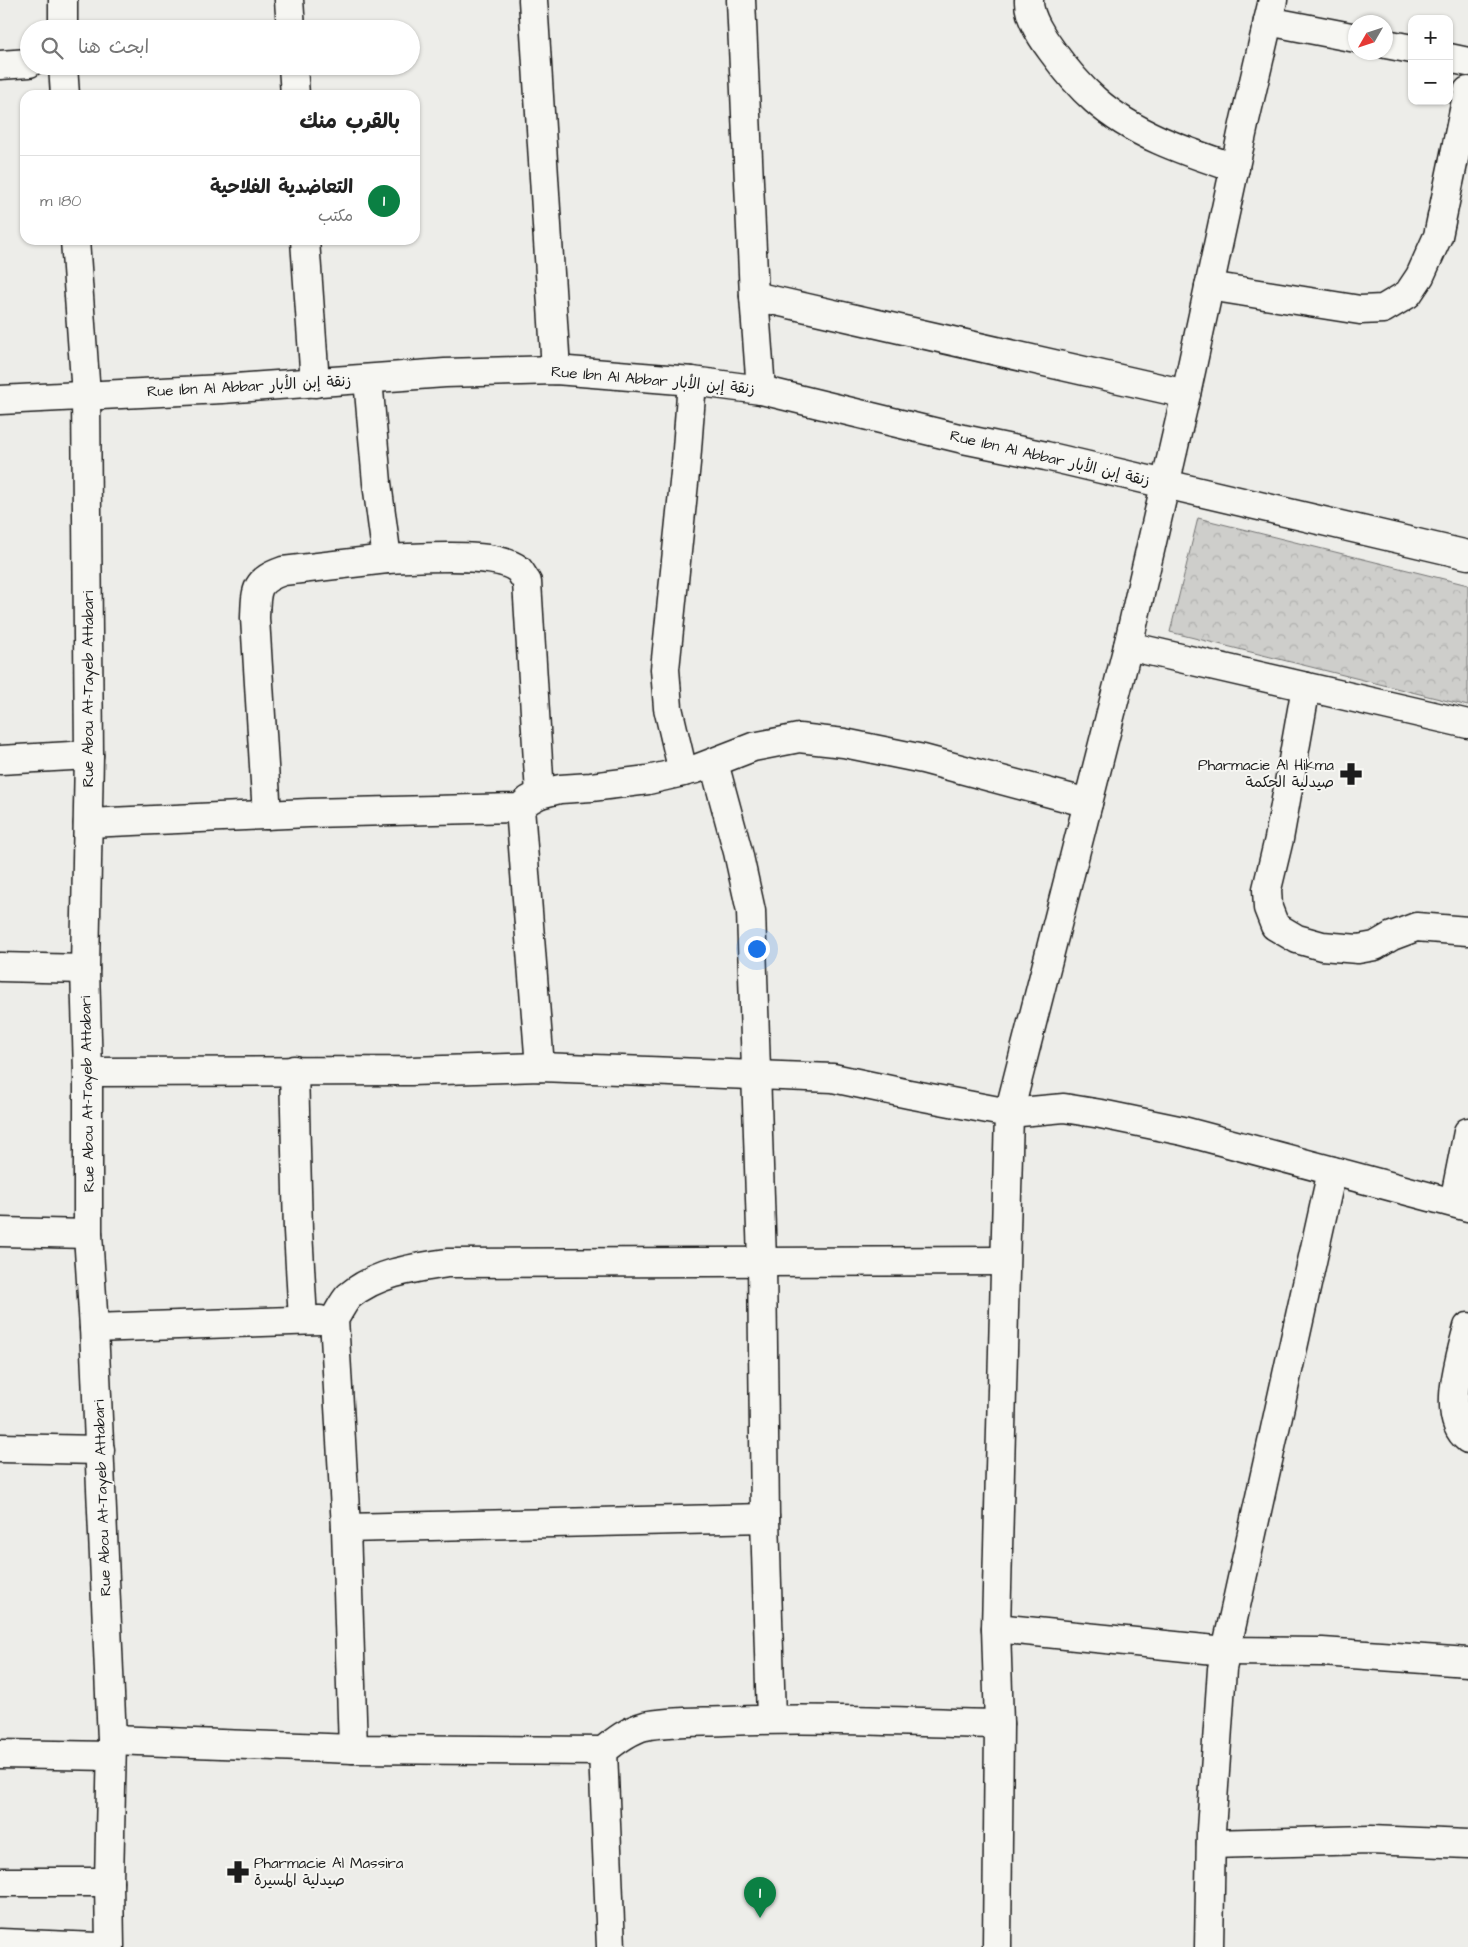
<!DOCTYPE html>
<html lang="ar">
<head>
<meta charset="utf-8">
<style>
	body { margin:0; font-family:"Architects Daughter","Playpen Sans Arabic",sans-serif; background:#f6f6f6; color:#222; direction:rtl }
	.controls { position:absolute; right:15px; top:15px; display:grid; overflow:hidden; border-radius:10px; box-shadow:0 1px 4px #0004 }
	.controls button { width:45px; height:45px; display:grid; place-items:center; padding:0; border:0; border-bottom:1px solid #e0e0e0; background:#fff; color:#222; font:25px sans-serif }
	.compass { position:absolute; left:1348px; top:15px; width:45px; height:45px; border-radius:50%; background:#fff; box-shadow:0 1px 4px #0004; rotate:231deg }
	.you { position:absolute; left:756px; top:948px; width:18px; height:18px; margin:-12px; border:4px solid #fff; border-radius:50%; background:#1a73e8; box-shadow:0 0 0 8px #1a73e833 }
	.badge { display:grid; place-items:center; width:32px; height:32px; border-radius:50%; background:#0b8043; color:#fff; font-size:16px; font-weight:700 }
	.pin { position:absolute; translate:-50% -41px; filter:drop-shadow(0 1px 2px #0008) }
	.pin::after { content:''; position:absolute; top:26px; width:18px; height:15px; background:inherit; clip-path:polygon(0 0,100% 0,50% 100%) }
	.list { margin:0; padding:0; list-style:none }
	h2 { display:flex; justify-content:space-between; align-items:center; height:65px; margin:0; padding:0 20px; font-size:21px }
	h2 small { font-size:16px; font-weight:400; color:#767676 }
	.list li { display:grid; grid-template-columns:32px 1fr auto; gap:15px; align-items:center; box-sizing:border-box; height:90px; padding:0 20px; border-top:1px solid #e0e0e0 }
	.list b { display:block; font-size:19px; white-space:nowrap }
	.list p { margin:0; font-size:16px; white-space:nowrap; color:#767676 }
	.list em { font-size:16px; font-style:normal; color:#767676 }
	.icon { flex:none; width:28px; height:28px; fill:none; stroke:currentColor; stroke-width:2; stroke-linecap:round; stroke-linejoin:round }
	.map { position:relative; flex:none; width:1468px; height:1947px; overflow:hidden; direction:ltr }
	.search { position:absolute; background:#fff; box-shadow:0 1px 4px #0004; left:20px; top:20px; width:400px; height:55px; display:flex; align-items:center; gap:12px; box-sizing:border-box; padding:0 18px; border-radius:28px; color:#767676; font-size:19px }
	.panel { position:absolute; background:#fff; box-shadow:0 1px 4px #0004; left:20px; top:90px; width:400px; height:155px; border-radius:15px; direction:rtl }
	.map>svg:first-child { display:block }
</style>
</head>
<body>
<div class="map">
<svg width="1468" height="1947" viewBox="0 0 1468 1947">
	<defs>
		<pattern id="park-crowns" width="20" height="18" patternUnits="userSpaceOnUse" patternTransform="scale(1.25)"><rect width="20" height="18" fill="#cececb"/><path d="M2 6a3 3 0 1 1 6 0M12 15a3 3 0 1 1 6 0" fill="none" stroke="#b0b0ae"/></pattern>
	</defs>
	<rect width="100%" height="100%" fill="#edede9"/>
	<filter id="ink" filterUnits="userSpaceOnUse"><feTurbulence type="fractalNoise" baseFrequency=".02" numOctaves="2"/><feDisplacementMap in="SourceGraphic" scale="10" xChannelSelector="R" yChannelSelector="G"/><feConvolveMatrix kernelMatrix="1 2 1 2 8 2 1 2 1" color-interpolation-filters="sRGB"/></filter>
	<g filter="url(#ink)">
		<!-- park -->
		<path fill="url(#park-crowns)" stroke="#757574" d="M 1198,518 L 1468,585 L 1468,706 L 1170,632 Z"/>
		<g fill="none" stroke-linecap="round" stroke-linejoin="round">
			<defs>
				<g id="minor">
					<path d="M 289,0 L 291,29"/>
					<path d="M 533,0 L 556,370"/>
					<path d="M 741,0 L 754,296 L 761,390"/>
					<path d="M 1029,0 C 1028,16 1043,39 1052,51 C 1065,69 1079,86 1095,100 C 1134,135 1187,152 1235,168"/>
					<path d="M 1268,21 L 1356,38"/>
					<path d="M 63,29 L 63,0"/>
					<path d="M 1386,44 L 1412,49"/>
					<path d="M 1449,58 L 1468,62"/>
					<path d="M 0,65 L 29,63"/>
					<path d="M 63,66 L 65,95"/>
					<path d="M 293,66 L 295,95"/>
					<path d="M 75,240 L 86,395 L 89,755 L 85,969 L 88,1072 L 88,1234 L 94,1328 L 112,1740 L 109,1882 L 110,1947"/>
					<path d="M 305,240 L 315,383"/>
					<path d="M 1209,286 L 1360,310 L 1383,309 L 1408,294 L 1420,276 L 1438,236 L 1468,91"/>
					<path d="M 754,296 L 1186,394"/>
					<path d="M 368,379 L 377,483 L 387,559 C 417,558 496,551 518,569 C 521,572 524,578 527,582 L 540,794"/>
					<path d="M 0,400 L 222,389 L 445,373 L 556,370 L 692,381 L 761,390 L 963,439 L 1046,456 L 1468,555"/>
					<path d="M 1128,646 L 1468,724"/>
					<path d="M 1306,687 L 1279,839 L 1267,889 L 1268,908 L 1275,926 L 1297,939 L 1322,946 L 1358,949 L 1375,946 L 1392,936 L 1416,927 L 1468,931"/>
					<path d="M 0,760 L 89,755"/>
					<path d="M 714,763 L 738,852 L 751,911 L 762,1262 L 765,1518 L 771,1719"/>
					<path d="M 683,772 L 668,708 L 665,669 L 686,463 L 692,381"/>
					<path d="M 520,808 L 540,1067"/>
					<path d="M 267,815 L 255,618 C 256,589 255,581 283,571 L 387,559"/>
					<path d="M 88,823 L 309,813 L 520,808 L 529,800 L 540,794 L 560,789 L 591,787 L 648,780 L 696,769 L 753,747 L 799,738 L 844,743 L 923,759 L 1088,803"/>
					<path d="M 0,967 L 85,969"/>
					<path d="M 294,1070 L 298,1231 L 303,1320"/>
					<path d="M 88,1072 L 411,1071 L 540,1067 L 833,1078 L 909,1094 L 1009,1113 L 1064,1108 L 1101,1114 L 1183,1131 L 1468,1207"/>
					<path d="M 1454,1202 L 1468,1132"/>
					<path d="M 0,1232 L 88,1234"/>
					<path d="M 1468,1327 C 1461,1356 1440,1418 1468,1439"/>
					<path d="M 94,1328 L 320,1320"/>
					<path d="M 0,1448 L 100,1450"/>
					<path d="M 346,1528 L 765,1518"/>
					<path d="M 996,1628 L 1225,1651 L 1322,1652 L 1468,1662"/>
					<path d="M 112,1740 L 353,1749 L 603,1751 C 615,1741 629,1730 645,1726 C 668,1721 701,1722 725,1721 C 816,1717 908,1722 999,1724"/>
					<path d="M 353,1749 L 346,1528 L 334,1319 C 339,1312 343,1302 349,1296 C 376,1273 413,1268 447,1263 L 1004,1261"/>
					<path d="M 603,1751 L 611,1947"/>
					<path d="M 0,1754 L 111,1756"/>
					<path d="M 1211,1844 L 1370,1840 L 1468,1844"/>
					<path d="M 0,1882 L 109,1882"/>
					<path d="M 0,1943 L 97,1947"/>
					<path d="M 997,1947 L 999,1724 L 996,1628 L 1009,1113 L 1128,646 L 1186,394 L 1245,120 L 1273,0"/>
					<path d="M 1209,1947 L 1211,1830 L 1222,1669 L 1332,1171"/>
				</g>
			</defs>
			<!-- minor casing -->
			<use href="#minor" stroke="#1c1c1c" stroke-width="31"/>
			<!-- minor -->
			<use href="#minor" stroke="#f6f6f2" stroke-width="28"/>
		</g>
	</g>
	<!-- icons -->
	<defs>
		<symbol id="pharmacy-bare" viewBox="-9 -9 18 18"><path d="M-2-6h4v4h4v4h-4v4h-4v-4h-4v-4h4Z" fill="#1c1c1c" stroke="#f6f6f2" stroke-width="2.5" paint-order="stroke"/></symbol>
	</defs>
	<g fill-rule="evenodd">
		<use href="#pharmacy-bare" x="1335" y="758" width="32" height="32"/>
		<use href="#pharmacy-bare" x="222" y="1856" width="32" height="32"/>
	</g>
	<g text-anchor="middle" stroke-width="4" stroke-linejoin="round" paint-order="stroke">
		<!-- street labels -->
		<g font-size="15" fill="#1c1c1c" stroke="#f6f6f2">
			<text transform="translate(653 380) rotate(5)" y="5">Rue Ibn Al Abbar زنقة إبن الأبار</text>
			<text transform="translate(249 386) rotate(-3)" y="5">Rue Ibn Al Abbar زنقة إبن الأبار</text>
			<text transform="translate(1050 458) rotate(13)" y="5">Rue Ibn Al Abbar زنقة إبن الأبار</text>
			<text transform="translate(88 689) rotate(-90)" y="5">Rue Abou At-Tayeb Attabari</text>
			<text transform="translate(87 1094) rotate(-91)" y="5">Rue Abou At-Tayeb Attabari</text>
			<text transform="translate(102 1498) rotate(-92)" y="5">Rue Abou At-Tayeb Attabari</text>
		</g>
		<!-- poi labels -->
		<g font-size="15" fill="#1c1c1c" stroke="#f6f6f2" text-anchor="end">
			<text x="1334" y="770">Pharmacie Al Hikma<tspan x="1334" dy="17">صيدلية الحكمة</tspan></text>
			<text x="254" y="1868" text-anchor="start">Pharmacie Al Massira<tspan x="254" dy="17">صيدلية المسيرة</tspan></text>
		</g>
	</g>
</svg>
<div class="controls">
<button>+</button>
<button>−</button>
</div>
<svg class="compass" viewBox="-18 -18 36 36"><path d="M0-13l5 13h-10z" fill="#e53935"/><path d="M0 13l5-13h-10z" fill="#767676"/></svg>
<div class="you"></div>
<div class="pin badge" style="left:760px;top:1918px">1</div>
<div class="search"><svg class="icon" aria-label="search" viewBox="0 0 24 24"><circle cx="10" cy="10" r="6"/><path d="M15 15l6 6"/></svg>ابحث هنا</div>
<section class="panel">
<h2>بالقرب منك<small></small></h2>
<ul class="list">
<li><span class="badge">1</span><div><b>التعاضدية الفلاحية</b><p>مكتب</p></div><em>180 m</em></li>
</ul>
</section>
</div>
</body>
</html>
